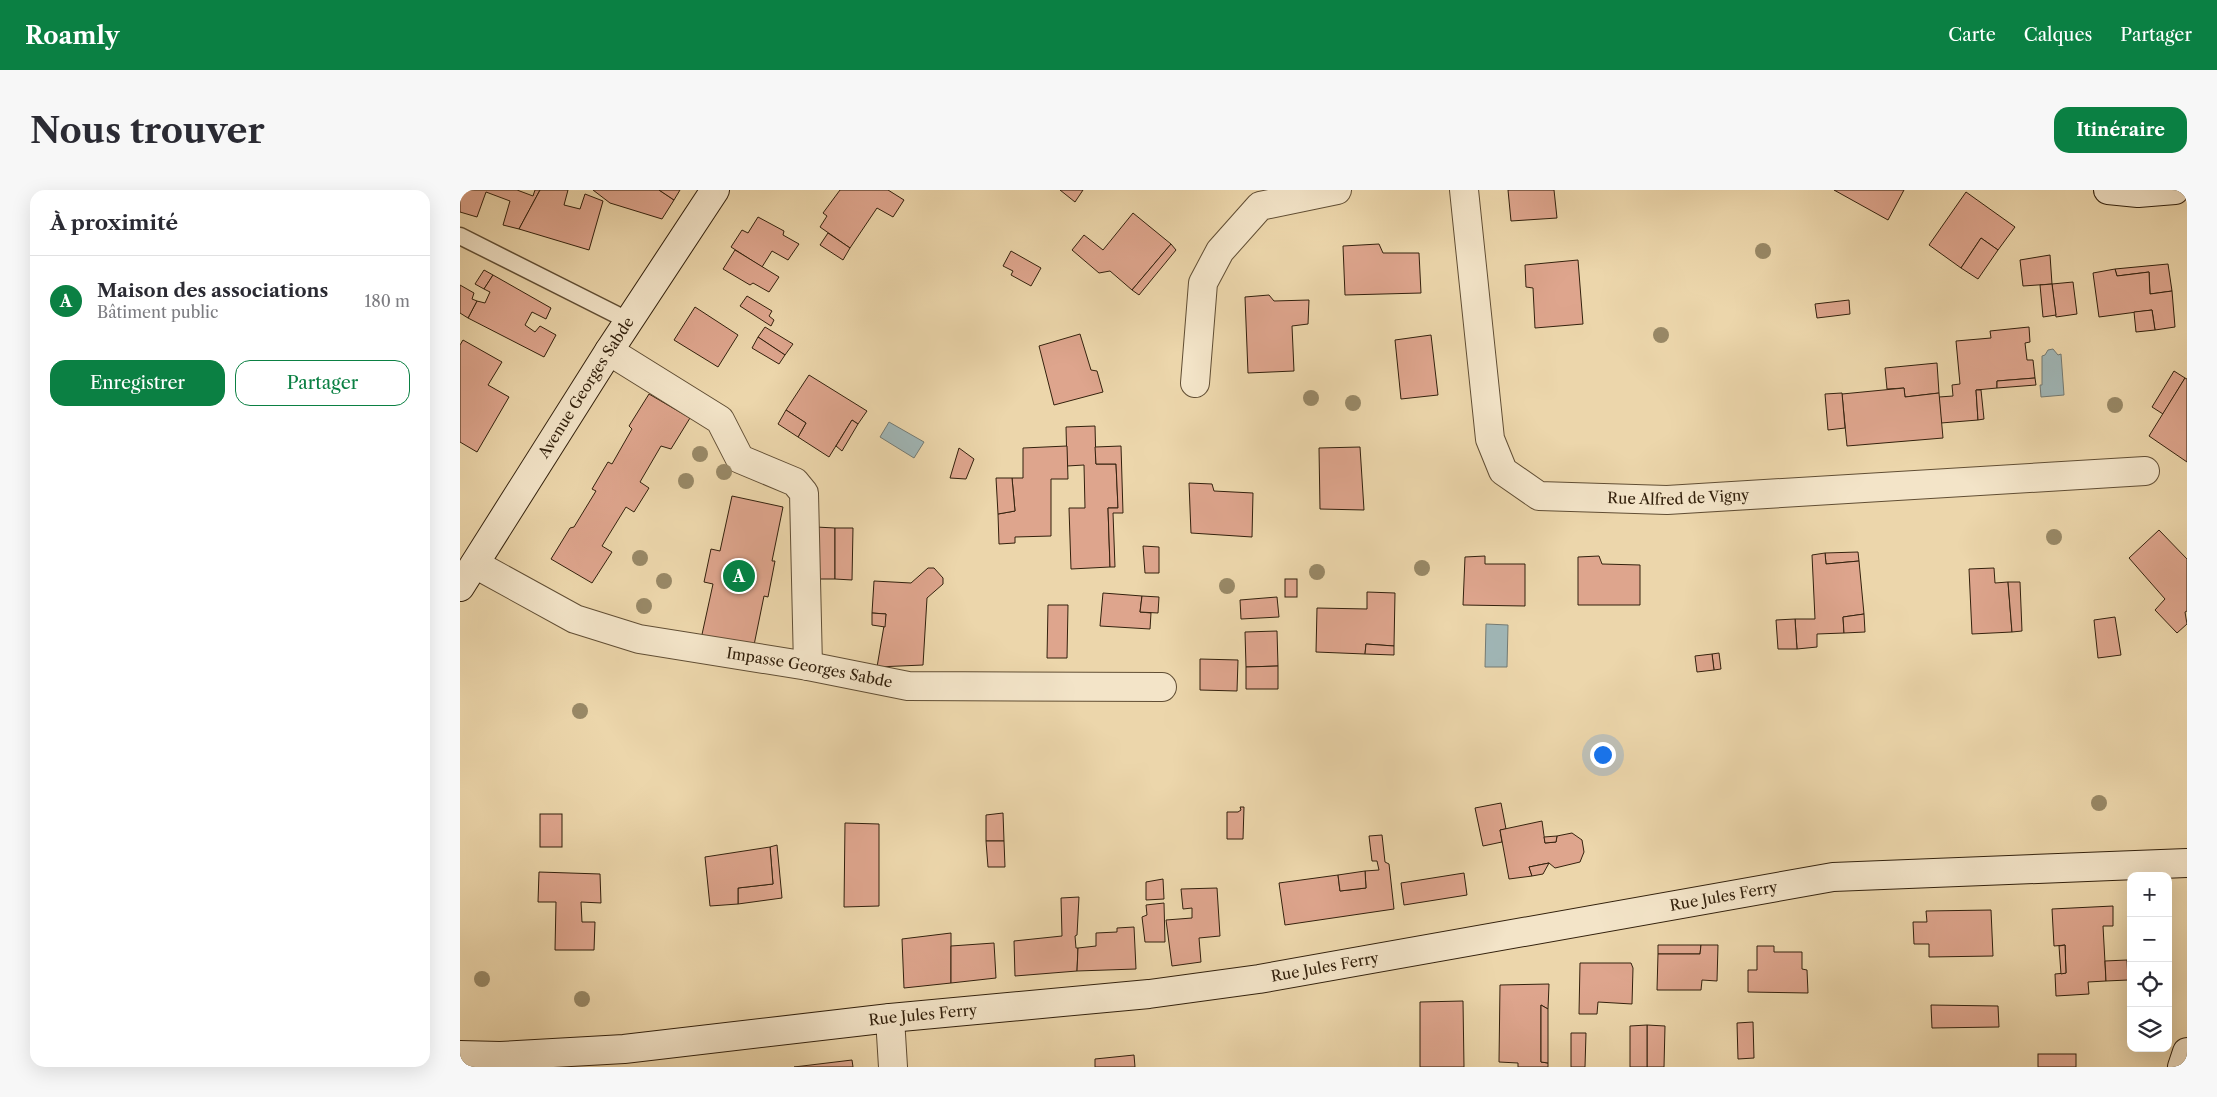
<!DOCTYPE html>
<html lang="fr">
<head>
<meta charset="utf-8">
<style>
	body { margin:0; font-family:"Libre Caslon Text",serif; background:#f7f7f7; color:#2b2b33 }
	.controls { position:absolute; right:15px; bottom:15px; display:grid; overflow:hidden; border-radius:10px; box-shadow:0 5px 20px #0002 }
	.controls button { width:45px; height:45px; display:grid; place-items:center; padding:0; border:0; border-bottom:1px solid #e1e1e2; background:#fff; color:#2b2b33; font:25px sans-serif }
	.you { position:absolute; left:1142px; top:564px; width:18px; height:18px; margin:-12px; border:4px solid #fff; border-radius:50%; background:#1a73e8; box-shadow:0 0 0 8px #1a73e833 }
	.badge { display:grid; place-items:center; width:32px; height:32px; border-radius:50%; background:#0b8043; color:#fff; font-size:16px; font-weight:700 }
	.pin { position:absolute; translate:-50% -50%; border:2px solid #fff; box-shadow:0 1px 5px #0006 }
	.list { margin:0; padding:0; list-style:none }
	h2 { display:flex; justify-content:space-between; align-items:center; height:65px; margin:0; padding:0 20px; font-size:21px }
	h2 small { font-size:16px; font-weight:400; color:#7c7c81 }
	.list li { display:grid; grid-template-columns:32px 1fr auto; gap:15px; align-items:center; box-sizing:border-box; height:90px; padding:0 20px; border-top:1px solid #e1e1e2 }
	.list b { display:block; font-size:19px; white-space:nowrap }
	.list p { margin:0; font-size:16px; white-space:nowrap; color:#7c7c81 }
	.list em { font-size:16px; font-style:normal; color:#7c7c81 }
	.actions { display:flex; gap:10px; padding:15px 20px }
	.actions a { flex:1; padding:11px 0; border:1px solid #0b8043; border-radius:15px; text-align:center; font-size:18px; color:#0b8043 }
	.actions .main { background:#0b8043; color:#fff }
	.icon { flex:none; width:28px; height:28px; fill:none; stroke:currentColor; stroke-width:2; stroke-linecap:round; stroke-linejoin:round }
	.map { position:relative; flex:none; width:1727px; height:877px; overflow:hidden; border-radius:15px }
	header { display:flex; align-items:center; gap:30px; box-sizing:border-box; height:70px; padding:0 25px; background:#0b8043; color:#fff }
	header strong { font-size:24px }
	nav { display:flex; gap:28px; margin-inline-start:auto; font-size:18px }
	.intro { display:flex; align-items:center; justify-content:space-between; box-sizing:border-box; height:120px; padding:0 30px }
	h1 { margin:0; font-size:35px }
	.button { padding:12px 22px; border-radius:15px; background:#0b8043; color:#fff; font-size:18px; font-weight:700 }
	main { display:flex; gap:30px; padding:0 30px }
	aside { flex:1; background:#fff; border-radius:15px; box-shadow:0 5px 20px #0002 }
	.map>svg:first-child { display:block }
</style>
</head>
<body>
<header>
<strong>Roamly</strong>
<nav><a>Carte</a><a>Calques</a><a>Partager</a></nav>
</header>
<div class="intro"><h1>Nous trouver</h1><a class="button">Itinéraire</a></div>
<main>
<aside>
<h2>À proximité<small></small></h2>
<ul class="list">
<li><span class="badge">A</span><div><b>Maison des associations</b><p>Bâtiment public</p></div><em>180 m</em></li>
</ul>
<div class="actions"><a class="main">Enregistrer</a><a>Partager</a></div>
</aside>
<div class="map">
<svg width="1727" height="877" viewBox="0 0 1727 877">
	<rect width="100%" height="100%" fill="#ecd6ab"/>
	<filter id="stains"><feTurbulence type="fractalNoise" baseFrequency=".004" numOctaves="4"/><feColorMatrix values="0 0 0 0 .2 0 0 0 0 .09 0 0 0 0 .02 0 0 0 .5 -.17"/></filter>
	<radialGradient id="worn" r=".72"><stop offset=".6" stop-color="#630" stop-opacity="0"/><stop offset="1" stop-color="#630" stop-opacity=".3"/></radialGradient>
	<!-- water -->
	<g fill="#a0b6b6" stroke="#747a72">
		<path d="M 1593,159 L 1598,165 L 1601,164 L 1604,205 L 1581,207 L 1580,195 L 1582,195 L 1582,166 L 1585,165 L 1588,160 Z"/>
		<path d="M 429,232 L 464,252 L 454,268 L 420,247 Z"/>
		<path d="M 1026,434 L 1048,435 L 1047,477 L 1025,477 Z"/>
	</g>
	<!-- building -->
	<g fill="#dea58d" stroke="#33210d">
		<path d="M 0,0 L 57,0 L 73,6 L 75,0 L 80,0 L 59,39 L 43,35 L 50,11 L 26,2 L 17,27 L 0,22 Z"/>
		<path d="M 80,0 L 108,0 L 104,15 L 120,19 L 125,4 L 143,11 L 129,60 L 59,39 Z"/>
		<path d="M 133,0 L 199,0 L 214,10 L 202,29 L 150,13 Z"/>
		<path d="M 199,0 L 220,0 L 214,10 Z"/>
		<path d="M 380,0 L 428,0 L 444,10 L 433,27 L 417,18 L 390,58 L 360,37 L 367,26 L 363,23 Z"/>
		<path d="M 600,0 L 623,0 L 615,12 Z"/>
		<path d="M 1048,0 L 1094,0 L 1097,28 L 1051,31 Z"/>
		<path d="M 1374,0 L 1444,0 L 1428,30 Z"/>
		<path d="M 1506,2 L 1555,37 L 1538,60 L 1521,48 L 1501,78 L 1469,55 Z"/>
		<path d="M 673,23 L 711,54 L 672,100 L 650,81 L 639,83 L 612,60 L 624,45 L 643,60 Z"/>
		<path d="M 298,27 L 324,41 L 323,45 L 339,54 L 328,70 L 312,61 L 302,77 L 271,57 L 282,40 L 288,43 Z"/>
		<path d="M 368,43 L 390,58 L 383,70 L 360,55 Z"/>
		<path d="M 1521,48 L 1538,60 L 1518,89 L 1501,78 Z"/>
		<path d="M 711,54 L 716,60 L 679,105 L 672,100 Z"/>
		<path d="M 919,54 L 923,63 L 959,63 L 961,103 L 885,105 L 883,56 Z"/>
		<path d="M 275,60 L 319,87 L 309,102 L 293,93 L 290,95 L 263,79 Z"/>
		<path d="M 551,61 L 581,78 L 571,96 L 551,85 L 553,81 L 543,76 Z"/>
		<path d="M 1590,65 L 1592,94 L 1563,96 L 1560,70 Z"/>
		<path d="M 1118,70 L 1123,134 L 1075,138 L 1073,98 L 1066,97 L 1065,75 Z"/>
		<path d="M 1708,74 L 1712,101 L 1690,104 L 1689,82 L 1657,86 L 1655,79 Z"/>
		<path d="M 1655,79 L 1657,86 L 1689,82 L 1690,104 L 1712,101 L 1715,137 L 1695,140 L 1692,120 L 1639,127 L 1633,83 Z"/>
		<path d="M 24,80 L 33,85 L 24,99 L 15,94 Z"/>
		<path d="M 33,85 L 91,118 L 86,129 L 72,122 L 65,135 L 75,142 L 80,136 L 96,145 L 84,167 L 8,128 L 17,111 L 25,113 L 30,102 L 24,99 Z"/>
		<path d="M 1613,92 L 1617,124 L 1596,127 L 1592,94 Z"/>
		<path d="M 1592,94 L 1596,125 L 1583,127 L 1580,95 Z"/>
		<path d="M 0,95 L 14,103 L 12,109 L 17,111 L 8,128 L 0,123 Z"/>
		<path d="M 809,105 L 814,111 L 849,110 L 848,134 L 832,136 L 834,181 L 788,183 L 785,107 Z"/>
		<path d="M 287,106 L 312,121 L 309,126 L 314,130 L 311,136 L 280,116 Z"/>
		<path d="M 1389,110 L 1390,124 L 1357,128 L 1355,114 Z"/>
		<path d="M 235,117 L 278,145 L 258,177 L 214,150 Z"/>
		<path d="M 1692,120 L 1695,140 L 1676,142 L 1674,122 Z"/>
		<path d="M 305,137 L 333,154 L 325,165 L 298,147 Z"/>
		<path d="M 1569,137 L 1570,152 L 1565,153 L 1567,170 L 1573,170 L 1575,188 L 1537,191 L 1537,198 L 1516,200 L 1518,230 L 1481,233 L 1479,207 L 1493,206 L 1492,195 L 1500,194 L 1496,151 L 1531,148 L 1530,141 Z"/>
		<path d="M 620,144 L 631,180 L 637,181 L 643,202 L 594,215 L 579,156 Z"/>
		<path d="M 971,145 L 978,205 L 941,209 L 935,150 Z"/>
		<path d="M 298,147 L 325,165 L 319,174 L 292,158 Z"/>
		<path d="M 3,150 L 42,172 L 28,195 L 49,207 L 17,262 L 0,252 L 0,155 Z"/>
		<path d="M 1477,173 L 1479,203 L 1445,207 L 1444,198 L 1427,199 L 1425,178 Z"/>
		<path d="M 1714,181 L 1725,188 L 1703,224 L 1692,217 Z"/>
		<path d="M 349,185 L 407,221 L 398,234 L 392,230 L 369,267 L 338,247 L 346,233 L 326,220 Z"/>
		<path d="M 1575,188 L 1576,195 L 1537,198 L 1537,191 Z"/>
		<path d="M 1725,188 L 1727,189 L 1727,272 L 1689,246 Z"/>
		<path d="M 1444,198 L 1445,207 L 1479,203 L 1483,248 L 1387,256 L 1382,204 Z"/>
		<path d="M 1516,200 L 1521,200 L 1524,229 L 1518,230 Z"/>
		<path d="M 1382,203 L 1385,238 L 1368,240 L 1365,204 Z"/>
		<path d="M 189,204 L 230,228 L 211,259 L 201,256 L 180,292 L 189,298 L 174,322 L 166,317 L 142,356 L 152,362 L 132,393 L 91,369 L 110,338 L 114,337 L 136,301 L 132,299 L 148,272 L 152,274 L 172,239 L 169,236 Z"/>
		<path d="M 326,220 L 346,233 L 338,247 L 318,234 Z"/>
		<path d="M 392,230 L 398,234 L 382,261 L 376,256 Z"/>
		<path d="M 635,236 L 636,274 L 656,274 L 658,318 L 648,318 L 650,377 L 611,379 L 609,318 L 625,318 L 624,275 L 607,276 L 606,237 Z"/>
		<path d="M 607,256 L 608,289 L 591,289 L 591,346 L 555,347 L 555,353 L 539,354 L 538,324 L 555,321 L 552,288 L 563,288 L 563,258 Z"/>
		<path d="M 661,256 L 663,323 L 653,323 L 655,377 L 650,377 L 648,318 L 658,318 L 656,274 L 636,274 L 635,257 Z"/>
		<path d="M 900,257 L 904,320 L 860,319 L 859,258 Z"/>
		<path d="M 499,258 L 514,269 L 506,289 L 490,288 Z"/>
		<path d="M 536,288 L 552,288 L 555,321 L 538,324 Z"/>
		<path d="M 729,293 L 752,294 L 754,301 L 793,303 L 792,347 L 731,343 Z"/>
		<path d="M 272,306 L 323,317 L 312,371 L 315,371 L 308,407 L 304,406 L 293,460 L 241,449 L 253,394 L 244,392 L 251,359 L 260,361 Z"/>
		<path d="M 356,337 L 375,338 L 375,389 L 356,389 Z"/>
		<path d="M 375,338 L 393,338 L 392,390 L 375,389 Z"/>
		<path d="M 1699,340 L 1727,369 L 1727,421 L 1725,422 L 1727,434 L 1717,443 L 1695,420 L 1705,409 L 1669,368 Z"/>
		<path d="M 683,356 L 699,357 L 699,383 L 685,383 Z"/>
		<path d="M 1398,362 L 1399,371 L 1366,374 L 1365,363 Z"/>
		<path d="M 1365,363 L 1366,374 L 1399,371 L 1404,424 L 1383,427 L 1384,443 L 1357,444 L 1357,457 L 1337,459 L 1335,429 L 1355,429 L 1352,365 Z"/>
		<path d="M 1025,366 L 1025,374 L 1065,374 L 1065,416 L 1003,415 L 1005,367 Z"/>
		<path d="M 1139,366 L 1142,374 L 1180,375 L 1180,415 L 1118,415 L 1118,367 Z"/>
		<path d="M 468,378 L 474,378 L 483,388 L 483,394 L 467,408 L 463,475 L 417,477 L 426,424 L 412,423 L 414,391 L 451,393 Z"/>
		<path d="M 1534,378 L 1535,393 L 1548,392 L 1552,442 L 1512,444 L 1509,379 Z"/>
		<rect x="825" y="389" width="12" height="18"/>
		<path d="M 1548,392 L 1560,392 L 1562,441 L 1552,442 Z"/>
		<path d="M 907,402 L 935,403 L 934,456 L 906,454 L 905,464 L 856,462 L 857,418 L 907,419 Z"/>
		<path d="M 643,403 L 682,406 L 680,422 L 691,423 L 690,439 L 640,436 Z"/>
		<path d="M 682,406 L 699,407 L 698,423 L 680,422 Z"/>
		<path d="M 817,407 L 819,427 L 781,429 L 780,410 Z"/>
		<path d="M 588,415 L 608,415 L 607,468 L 587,468 Z"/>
		<path d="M 412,423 L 426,424 L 425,437 L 412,435 Z"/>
		<path d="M 1404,424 L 1405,442 L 1384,443 L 1383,427 Z"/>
		<path d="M 1655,427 L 1661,465 L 1638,468 L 1634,430 Z"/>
		<path d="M 1335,429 L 1337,459 L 1318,459 L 1316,430 Z"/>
		<path d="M 817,441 L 818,476 L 786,477 L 785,442 Z"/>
		<path d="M 906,454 L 934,456 L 934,465 L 905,464 Z"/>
		<path d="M 1259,463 L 1261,479 L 1254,480 L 1252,464 Z"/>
		<path d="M 1252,464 L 1254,480 L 1237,482 L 1235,466 Z"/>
		<path d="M 740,469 L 778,470 L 777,501 L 740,500 Z"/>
		<path d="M 818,476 L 818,499 L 786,499 L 786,477 Z"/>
		<path d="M 1041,613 L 1046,639 L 1040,640 L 1042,652 L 1023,656 L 1015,618 Z"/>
		<path d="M 780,617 L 784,617 L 783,649 L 767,649 L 767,622 L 778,622 L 781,620 Z"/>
		<path d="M 543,623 L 544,651 L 526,651 L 526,625 Z"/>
		<rect x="80" y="624" width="22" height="33"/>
		<path d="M 1082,631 L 1085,653 L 1096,652 L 1097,646 L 1112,643 L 1122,650 L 1124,662 L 1120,672 L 1095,678 L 1089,673 L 1069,677 L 1072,686 L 1049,689 L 1040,640 Z"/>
		<path d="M 385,633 L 419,634 L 419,716 L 384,717 Z"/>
		<path d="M 922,645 L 925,672 L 929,674 L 934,719 L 825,735 L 819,693 L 878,685 L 880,701 L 906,698 L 905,681 L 919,680 L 917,671 L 912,671 L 909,646 Z"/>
		<path d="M 1097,646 L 1096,652 L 1085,653 L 1084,647 Z"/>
		<path d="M 526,651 L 544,651 L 545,677 L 528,677 Z"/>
		<path d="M 317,655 L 322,708 L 278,714 L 278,698 L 313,694 L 310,657 Z"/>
		<path d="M 310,657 L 313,694 L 278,698 L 278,714 L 250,716 L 245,667 Z"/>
		<path d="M 1089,673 L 1083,684 L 1072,686 L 1069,677 Z"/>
		<path d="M 905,681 L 906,698 L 880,701 L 878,685 Z"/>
		<path d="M 79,682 L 140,684 L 141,713 L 121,712 L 122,732 L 135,732 L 134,760 L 95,760 L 96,712 L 78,712 Z"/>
		<path d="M 1004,683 L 1007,705 L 944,715 L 941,693 Z"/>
		<path d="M 703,689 L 704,709 L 686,710 L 686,692 Z"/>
		<path d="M 757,698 L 760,746 L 739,748 L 741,772 L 712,776 L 706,730 L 732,728 L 732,718 L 723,719 L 721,699 Z"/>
		<path d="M 619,707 L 617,745 L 615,746 L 616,758 L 618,758 L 617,781 L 555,786 L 554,751 L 602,746 L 601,708 Z"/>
		<path d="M 704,713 L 705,752 L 685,752 L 682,727 L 687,725 L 686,715 Z"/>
		<path d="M 1653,716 L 1653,736 L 1643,736 L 1646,791 L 1628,792 L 1629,804 L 1596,806 L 1595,784 L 1606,783 L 1605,755 L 1594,756 L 1592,719 Z"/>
		<path d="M 1531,720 L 1533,766 L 1469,767 L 1469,754 L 1454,754 L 1453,732 L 1467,732 L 1466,721 Z"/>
		<path d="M 674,737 L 676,779 L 617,781 L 618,758 L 636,756 L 636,743 L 657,742 L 657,738 Z"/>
		<path d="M 491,743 L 491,793 L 444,798 L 442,749 Z"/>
		<path d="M 534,753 L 536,788 L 491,793 L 491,756 Z"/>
		<path d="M 1198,755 L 1241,755 L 1240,764 L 1198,764 Z"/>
		<path d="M 1241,755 L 1258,755 L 1257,791 L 1242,790 L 1241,800 L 1197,800 L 1198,764 L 1240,764 Z"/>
		<path d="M 1605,755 L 1606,783 L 1601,784 L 1599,756 Z"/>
		<path d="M 1297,756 L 1314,756 L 1314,762 L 1342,762 L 1342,779 L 1347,780 L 1348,803 L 1288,802 L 1288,780 L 1297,780 Z"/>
		<path d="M 1667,770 L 1668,790 L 1646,791 L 1645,771 Z"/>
		<path d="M 1120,773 L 1171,773 L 1173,778 L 1172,814 L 1138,812 L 1137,824 L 1119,824 Z"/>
		<path d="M 1089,794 L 1088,819 L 1081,815 L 1081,872 L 1088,873 L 1088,877 L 1058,877 L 1058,873 L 1039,872 L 1040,795 Z"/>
		<path d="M 1003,811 L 1004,877 L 960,877 L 960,812 Z"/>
		<path d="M 1081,815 L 1088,819 L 1088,873 L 1081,872 Z"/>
		<path d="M 1471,815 L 1538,816 L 1539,837 L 1472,838 Z"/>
		<path d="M 1293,832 L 1294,868 L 1278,869 L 1277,833 Z"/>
		<path d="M 1187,835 L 1205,836 L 1204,877 L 1187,877 Z"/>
		<path d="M 1187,835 L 1187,877 L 1170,877 L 1170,836 Z"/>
		<path d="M 1111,843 L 1126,843 L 1125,877 L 1111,877 Z"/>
		<rect x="1578" y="864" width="38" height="13"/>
		<path d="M 674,865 L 675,877 L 635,877 L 635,869 Z"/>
		<path d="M 392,870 L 393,877 L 334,877 Z"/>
	</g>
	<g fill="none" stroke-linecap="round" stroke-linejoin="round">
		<defs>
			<path id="lane" d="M 0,46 L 169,131"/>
			<g id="street">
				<path id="s1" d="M 1004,0 L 1030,249 L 1043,281 L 1079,306 L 1207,310 L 1685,281"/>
				<path d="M 149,161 L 260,230 L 280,269 L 335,292 L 344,303 L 348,476"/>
				<path d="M 735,193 L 743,93 L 760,61 L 800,16 L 877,0"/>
				<path id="s2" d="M 15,374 L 115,429 L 179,449 L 348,476 L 448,496 L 702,497"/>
				<path d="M 430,828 L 433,877"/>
			</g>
			<g id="secondary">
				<path d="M 1648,0 L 1678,3 L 1715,0"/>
				<path id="s3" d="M 0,397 L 149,161 L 255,0"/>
				<path id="s4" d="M 0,865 L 40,866 L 164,859 L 430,828 L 689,804 L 799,789 L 1373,687 L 1727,673"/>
				<path d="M 1722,877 L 1727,862"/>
			</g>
		</defs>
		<!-- lane casing -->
		<use href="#lane" stroke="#614e34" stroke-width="19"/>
		<!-- street casing -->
		<use href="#street" stroke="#614e34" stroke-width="30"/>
		<!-- secondary casing -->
		<use href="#secondary" stroke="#33210d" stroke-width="30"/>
		<!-- lane -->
		<use href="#lane" stroke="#f3e4c8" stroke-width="16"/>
		<!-- street -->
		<use href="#street" stroke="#f3e4c8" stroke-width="28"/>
		<!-- secondary -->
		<use href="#secondary" stroke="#f3e4c8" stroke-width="28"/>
	</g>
	<!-- trees -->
	<g fill="#988866">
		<circle cx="1303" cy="61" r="8"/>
		<circle cx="1201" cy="145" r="8"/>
		<circle cx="851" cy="208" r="8"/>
		<circle cx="893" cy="213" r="8"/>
		<circle cx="1655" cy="215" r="8"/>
		<circle cx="240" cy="264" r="8"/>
		<circle cx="264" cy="282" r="8"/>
		<circle cx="226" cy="291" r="8"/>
		<circle cx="1594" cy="347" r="8"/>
		<circle cx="180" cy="368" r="8"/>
		<circle cx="962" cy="378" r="8"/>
		<circle cx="857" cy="382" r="8"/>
		<circle cx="204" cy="391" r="8"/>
		<circle cx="767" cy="396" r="8"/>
		<circle cx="184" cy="416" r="8"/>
		<circle cx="120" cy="521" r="8"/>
		<circle cx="1639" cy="613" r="8"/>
		<circle cx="22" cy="789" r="8"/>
		<circle cx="122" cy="809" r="8"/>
	</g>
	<g text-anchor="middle" stroke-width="4" stroke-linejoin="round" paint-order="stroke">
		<!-- street labels -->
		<g font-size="15" fill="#33210d" stroke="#f3e4c8">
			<text dy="5" stroke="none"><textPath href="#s3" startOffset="236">Avenue Georges Sabde</textPath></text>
			<text dy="5" stroke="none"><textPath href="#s1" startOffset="468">Rue Alfred de Vigny</textPath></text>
			<text dy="5" stroke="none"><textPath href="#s2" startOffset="354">Impasse Georges Sabde</textPath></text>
			<text dy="5" stroke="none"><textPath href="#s4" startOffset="1275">Rue Jules Ferry</textPath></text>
			<text dy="5" stroke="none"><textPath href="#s4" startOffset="870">Rue Jules Ferry</textPath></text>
			<text dy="5" stroke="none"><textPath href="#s4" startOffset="465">Rue Jules Ferry</textPath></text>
		</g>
	</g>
	<rect width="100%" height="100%" filter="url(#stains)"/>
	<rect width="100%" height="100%" fill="url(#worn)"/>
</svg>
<div class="controls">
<button>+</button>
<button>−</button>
<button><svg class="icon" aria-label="locate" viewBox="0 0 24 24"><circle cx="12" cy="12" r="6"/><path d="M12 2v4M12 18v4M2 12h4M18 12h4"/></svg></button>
<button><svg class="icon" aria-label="layers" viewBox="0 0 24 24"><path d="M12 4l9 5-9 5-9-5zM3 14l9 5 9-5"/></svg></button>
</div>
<div class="you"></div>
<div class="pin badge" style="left:279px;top:386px">A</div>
</div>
</main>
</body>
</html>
